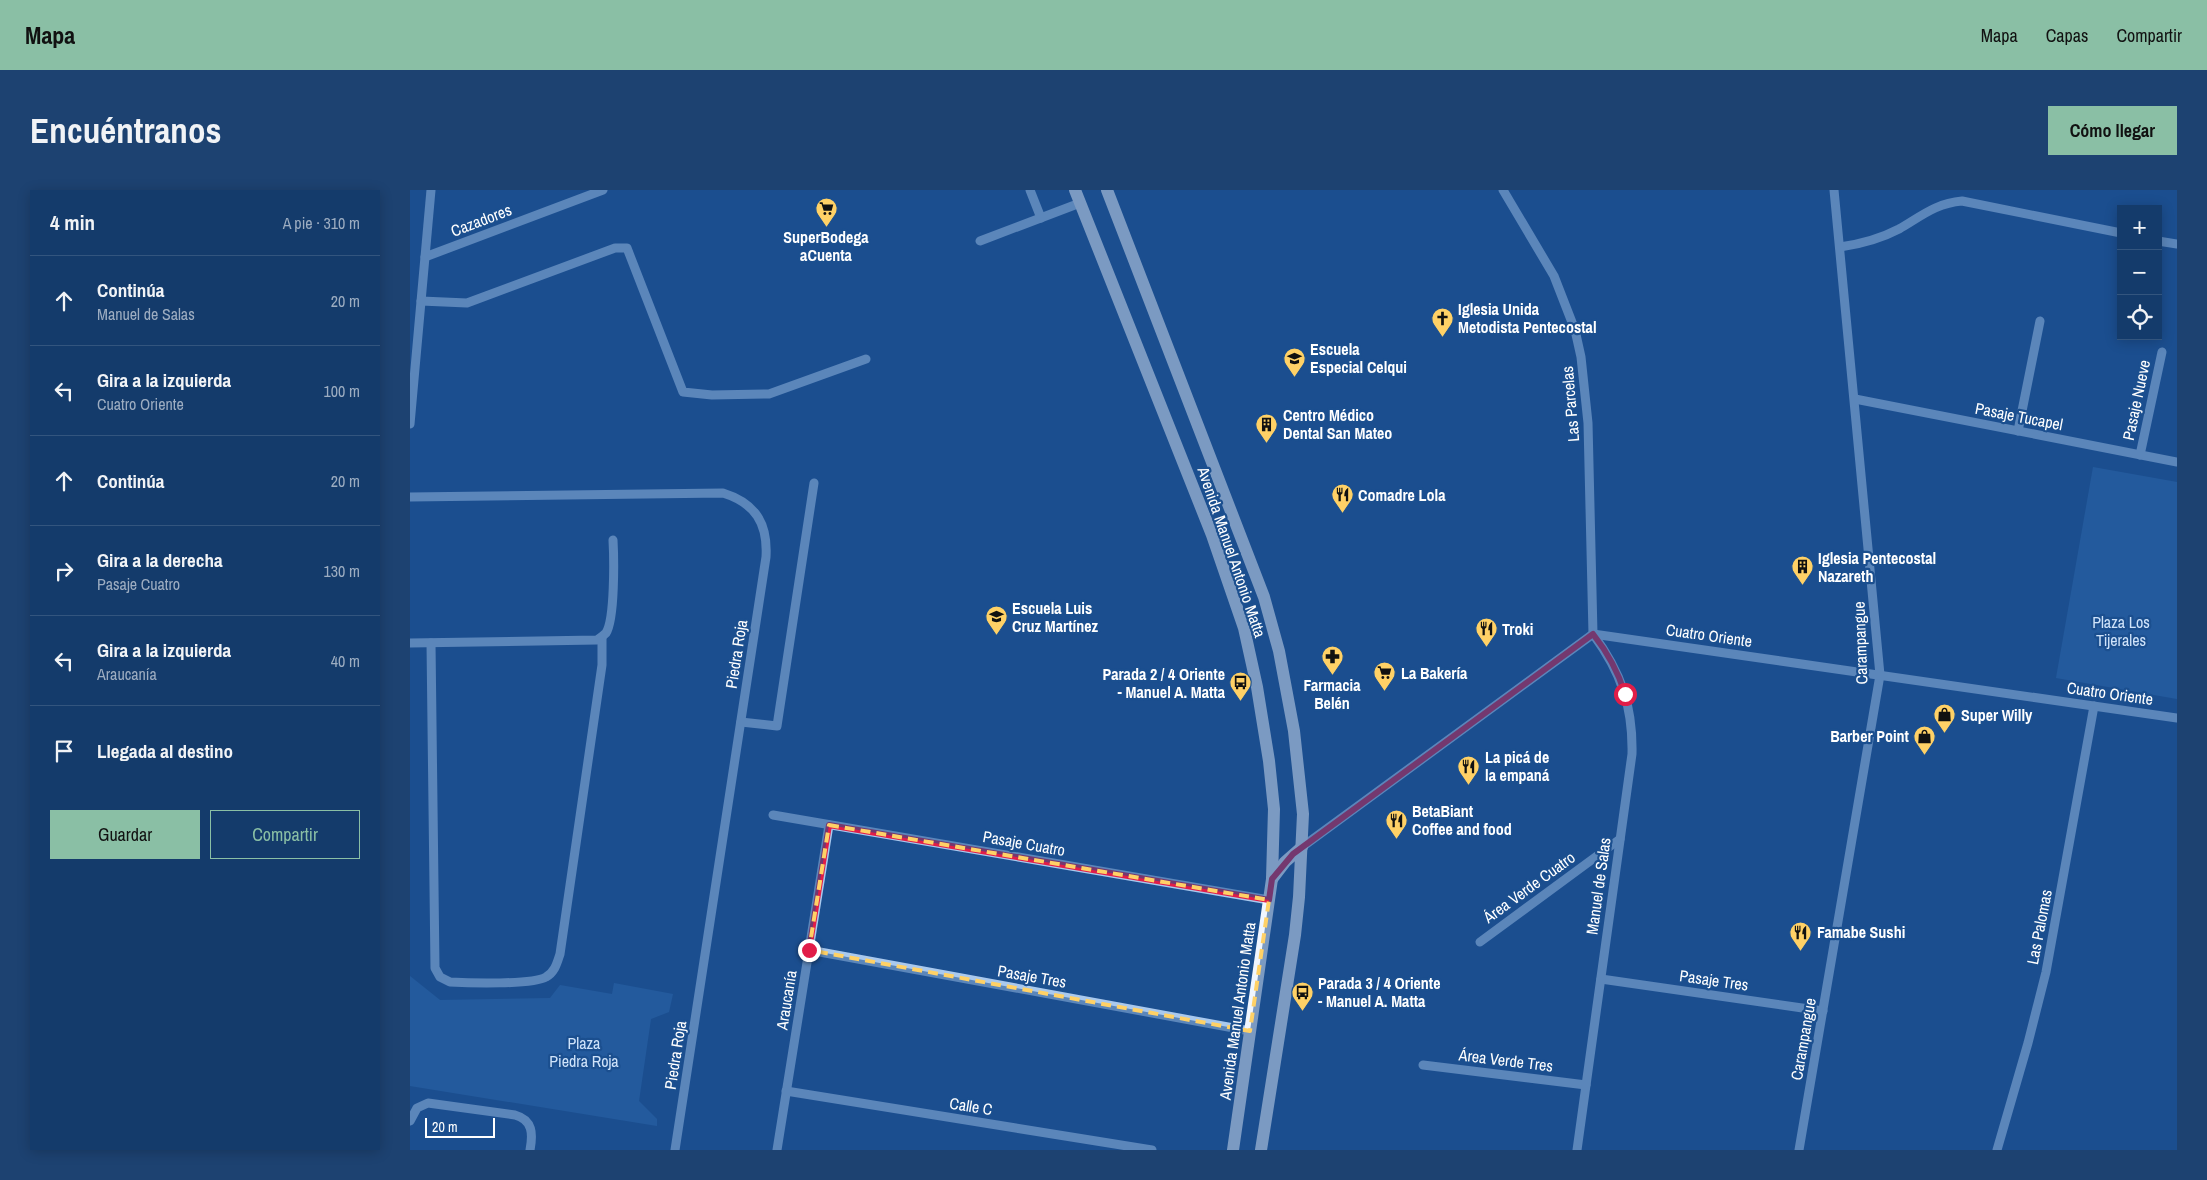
<!DOCTYPE html>
<html lang="es">
<head>
<meta charset="utf-8">
<style>
	body { margin:0; font-family:"Archivo Narrow",sans-serif; background:#1d4271; color:#f1f3f6 }
	.controls { position:absolute; right:15px; top:15px; display:grid; overflow:hidden; border-radius:0px; box-shadow:0 2px 12px #0003 }
	.controls button { width:45px; height:45px; display:grid; place-items:center; padding:0; border:0; border-bottom:1px solid #33557e; background:#143b6b; color:#f1f3f6; font:25px sans-serif }
	.scale { position:absolute; left:15px; bottom:12px; width:70px; box-sizing:border-box; padding-left:5px; border:2px solid #fff; border-top:0; font-size:14px; line-height:18px; white-space:nowrap; color:#fff; -webkit-text-stroke:4px #1b4f8f; paint-order:stroke }
	.stop { position:absolute; width:15px; height:15px; margin:-11px; border:4px solid #e11d48; border-radius:50%; background:#fff }
	.stop.end { background:#e11d48; border-color:#fff; box-shadow:0 1px 5px #0008 }
	.list { margin:0; padding:0; list-style:none }
	h2 { display:flex; justify-content:space-between; align-items:center; height:65px; margin:0; padding:0 20px; font-size:21px }
	h2 small { font-size:16px; font-weight:400; color:#9dadc1 }
	.list li { display:grid; grid-template-columns:32px 1fr auto; gap:15px; align-items:center; box-sizing:border-box; height:90px; padding:0 20px; border-top:1px solid #33557e }
	.list b { display:block; font-size:19px; white-space:nowrap }
	.list p { margin:0; font-size:16px; white-space:nowrap; color:#9dadc1 }
	.list em { font-size:16px; font-style:normal; color:#9dadc1 }
	.actions { display:flex; gap:10px; padding:15px 20px }
	.actions a { flex:1; padding:11px 0; border:1px solid #8abfa5; border-radius:0px; text-align:center; font-size:18px; color:#8abfa5 }
	.actions .main { background:#8abfa5; color:#111 }
	.icon { flex:none; width:28px; height:28px; fill:none; stroke:currentColor; stroke-width:2; stroke-linecap:round; stroke-linejoin:round }
	.map { position:relative; flex:none; width:1767px; height:960px; overflow:hidden; border-radius:0px }
	header { display:flex; align-items:center; gap:30px; box-sizing:border-box; height:70px; padding:0 25px; background:#8abfa5; color:#111 }
	header strong { font-size:24px }
	nav { display:flex; gap:28px; margin-inline-start:auto; font-size:18px }
	.intro { display:flex; align-items:center; justify-content:space-between; box-sizing:border-box; height:120px; padding:0 30px }
	h1 { margin:0; font-size:35px }
	.button { padding:12px 22px; border-radius:0px; background:#8abfa5; color:#111; font-size:18px; font-weight:700 }
	main { display:flex; gap:30px; padding:0 30px }
	aside { flex:1; background:#143b6b; border-radius:0px; box-shadow:0 2px 12px #0003 }
	.map>svg:first-child { display:block }
</style>
</head>
<body>
<header>
<strong>Mapa</strong>
<nav><a>Mapa</a><a>Capas</a><a>Compartir</a></nav>
</header>
<div class="intro"><h1>Encuéntranos</h1><a class="button">Cómo llegar</a></div>
<main>
<aside>
<h2>4 min<small>A pie · 310 m</small></h2>
<ul class="list">
<li><svg class="icon" aria-label="ahead" viewBox="0 0 24 24"><path d="M12 20V5M6 11l6-6 6 6"/></svg><div><b>Continúa</b><p>Manuel de Salas</p></div><em>20 m</em></li>
<li><svg class="icon" aria-label="left" viewBox="0 0 24 24"><path d="M17 20v-9H6M10 6l-5 5 5 5"/></svg><div><b>Gira a la izquierda</b><p>Cuatro Oriente</p></div><em>100 m</em></li>
<li><svg class="icon" aria-label="ahead" viewBox="0 0 24 24"><path d="M12 20V5M6 11l6-6 6 6"/></svg><div><b>Continúa</b></div><em>20 m</em></li>
<li><svg class="icon" aria-label="right" viewBox="0 0 24 24"><path d="M7 20v-9h11M14 6l5 5-5 5"/></svg><div><b>Gira a la derecha</b><p>Pasaje Cuatro</p></div><em>130 m</em></li>
<li><svg class="icon" aria-label="left" viewBox="0 0 24 24"><path d="M17 20v-9H6M10 6l-5 5 5 5"/></svg><div><b>Gira a la izquierda</b><p>Araucanía</p></div><em>40 m</em></li>
<li><svg class="icon" aria-label="arrive" viewBox="0 0 24 24"><path d="M6 21V4h12l-3 4 3 4H6"/></svg><div><b>Llegada al destino</b></div></li>
</ul>
<div class="actions"><a class="main">Guardar</a><a>Compartir</a></div>
</aside>
<div class="map">
<svg width="1767" height="960" viewBox="0 0 1767 960">
	<rect width="100%" height="100%" fill="#1b4f8f"/>
	<!-- green -->
	<g fill="#2e69ad">
		<path d="M 1683,277 L 1767,292 L 1767,509 L 1646,488 Z"/>
		<path d="M 0,786 L 30,810 L 140,808 L 150,795 L 202,804 L 204,793 L 263,804 L 259,822 L 241,829 L 229,911 L 247,929 L 247,936 L 0,896 Z"/>
	</g>
	<g fill="none" stroke-linecap="round" stroke-linejoin="round">
		<!-- minor -->
		<g stroke="#a9c9ee" stroke-width="9">
			<path d="M 620,0 L 631,28"/>
			<path d="M 1093,0 L 1144,86 L 1165,140 L 1171,167 L 1178,233 L 1183,444"/>
			<path d="M 570,51 L 670,13"/>
			<path d="M 1748,51 L 1767,54"/>
			<path d="M 1430,57 C 1451,54 1470,49 1489,39 C 1510,27 1526,13 1552,11 L 1711,43"/>
			<path d="M 15,67 L 193,0"/>
			<path d="M 11,111 L 57,113 L 205,58 L 217,58 L 273,202 L 302,205 L 359,204 L 456,169"/>
			<path d="M 1445,209 L 1767,272"/>
			<path d="M 0,234 L 21,0"/>
			<path d="M 1608,241 L 1630,131"/>
			<path d="M 1730,265 L 1752,162"/>
			<path d="M 0,307 L 313,303 C 345,313 358,333 356,367 L 265,960"/>
			<path d="M 0,453 L 187,450 C 190,448 193,446 196,443 C 205,429 204,368 203,350"/>
			<path d="M 21,453 L 25,778 L 30,787 L 40,792 C 58,793 123,795 136,787 C 145,782 147,773 150,764 L 192,475 L 192,447"/>
			<path d="M 331,532 L 367,536 L 404,293"/>
			<path d="M 363,625 L 859,710"/>
			<path d="M 892,657 L 1183,444 L 1767,528"/>
			<path d="M 1070,752 L 1210,649"/>
			<path d="M 399,760 L 840,841"/>
			<path d="M 1191,789 L 1413,821"/>
			<path d="M 1013,875 L 1176,895"/>
			<path d="M 376,901 L 742,960"/>
			<path d="M 0,931 L 7,918 L 18,913 L 105,925 C 123,930 123,944 120,960"/>
			<path d="M 367,960 L 419,635"/>
			<path d="M 1167,960 L 1222,564 C 1223,516 1211,482 1183,444"/>
			<path d="M 1389,960 L 1470,485 L 1424,0"/>
			<path d="M 1587,960 L 1618,853 L 1636,782 L 1684,516"/>
		</g>
		<!-- major -->
		<g stroke="#f0f6ff" stroke-width="12">
			<path d="M 665,0 L 802,345 L 834,438 L 847,497 L 859,571 L 864,619 L 862,689 L 823,960"/>
			<path d="M 697,0 L 854,407 L 869,461 L 884,541 L 893,624 L 889,707 L 885,745 L 851,960"/>
			<path d="M 862,689 L 875,672 L 892,657"/>
		</g>
	</g>
	<g fill="none" stroke-linecap="round" stroke-linejoin="round">
		<!-- route -->
		<path stroke="#e11d48" stroke-width="6" d="M 399,760 L 419,635 L 859,710 L 862,689 L 883,664 L 1183,444 C 1198,463 1208,481 1215,504"/>
	</g>
	<!-- marked area -->
	<path d="M0 0H1767V960H0ZM 419,635 L 859,710 L 840,841 L 399,760 Z" fill="#1b4f8f" fill-opacity=".55" fill-rule="evenodd"/>
	<path fill="none" stroke="#ffd166" stroke-width="4" stroke-dasharray="10 6" stroke-linejoin="round" d="M 419,635 L 859,710 L 840,841 L 399,760 Z"/>
	<!-- icons -->
	<defs>
		<symbol id="supermarket-pin" viewBox="-11 -11 22 30"><path d="M0 17L-7.5 6A9.5 9.5 0 1 1 7.5 6Z" fill="#ffd166" stroke="#1b4f8f"/><path d="M-6-5.5h2.5l.6 2H6L4.5 2H-2.5L-4.4-4H-6ZM-1.5 3.2a1.3 1.3 0 1 0 .1 0ZM3 3.2a1.3 1.3 0 1 0 .1 0Z" fill="#111"/></symbol>
		<symbol id="church-pin" viewBox="-11 -11 22 30"><path d="M0 17L-7.5 6A9.5 9.5 0 1 1 7.5 6Z" fill="#ffd166" stroke="#1b4f8f"/><path d="M-1.2-6h2.4v3.5h3.3v2.4h-3.3V6h-2.4V-.1h-3.3v-2.4h3.3Z" fill="#111"/></symbol>
		<symbol id="school-pin" viewBox="-11 -11 22 30"><path d="M0 17L-7.5 6A9.5 9.5 0 1 1 7.5 6Z" fill="#ffd166" stroke="#1b4f8f"/><path d="M0-5L7-2L0 1L-7-2ZM-4 1L0 2.5L4 1V4Q0 6-4 4Z" fill="#111"/></symbol>
		<symbol id="building-pin" viewBox="-11 -11 22 30"><path d="M0 17L-7.5 6A9.5 9.5 0 1 1 7.5 6Z" fill="#ffd166" stroke="#1b4f8f"/><path d="M-4-6H4V6H1V3H-1V6H-4ZM-2.5-4.3h1.7v1.8h-1.7ZM.8-4.3h1.7v1.8H.8ZM-2.5-1h1.7V.8h-1.7ZM.8-1h1.7V.8H.8Z" fill="#111"/></symbol>
		<symbol id="restaurant-pin" viewBox="-11 -11 22 30"><path d="M0 17L-7.5 6A9.5 9.5 0 1 1 7.5 6Z" fill="#ffd166" stroke="#1b4f8f"/><path d="M-5-6h1v4h1v-4h1v4h1v-4h1v5L-1.5 .5V6h-2V.5L-5-1ZM5-6V6H3V1.5H1.5Q1.5-4 5-6Z" fill="#111"/></symbol>
		<symbol id="pharmacy-pin" viewBox="-11 -11 22 30"><path d="M0 17L-7.5 6A9.5 9.5 0 1 1 7.5 6Z" fill="#ffd166" stroke="#1b4f8f"/><path d="M-2-6h4v4h4v4h-4v4h-4v-4h-4v-4h4Z" fill="#111"/></symbol>
		<symbol id="bus-pin" viewBox="-11 -11 22 30"><path d="M0 17L-7.5 6A9.5 9.5 0 1 1 7.5 6Z" fill="#ffd166" stroke="#1b4f8f"/><path d="M-5-6H5V4H4V6H2V4H-2V6H-4V4H-5ZM-3.5-4V0h7V-4ZM-3.5 1.2v1.5H-2V1.2ZM2 1.2v1.5H3.5V1.2Z" fill="#111"/></symbol>
		<symbol id="shop-pin" viewBox="-11 -11 22 30"><path d="M0 17L-7.5 6A9.5 9.5 0 1 1 7.5 6Z" fill="#ffd166" stroke="#1b4f8f"/><path d="M-5-2.5h2.3a2.7 3.5 0 0 1 5.4 0H5L5.5 6h-11ZM-1.5-2.5h3a1.5 2.3 0 0 0-3 0Z" fill="#111"/></symbol>
	</defs>
	<g fill-rule="evenodd">
		<use href="#supermarket-pin" x="404" y="6" width="25" height="34"/>
		<use href="#church-pin" x="1020" y="116" width="25" height="34"/>
		<use href="#school-pin" x="872" y="156" width="25" height="34"/>
		<use href="#building-pin" x="844" y="222" width="25" height="34"/>
		<use href="#restaurant-pin" x="920" y="292" width="25" height="34"/>
		<use href="#building-pin" x="1380" y="364" width="25" height="34"/>
		<use href="#school-pin" x="574" y="414" width="25" height="34"/>
		<use href="#restaurant-pin" x="1064" y="426" width="25" height="34"/>
		<use href="#pharmacy-pin" x="910" y="454" width="25" height="34"/>
		<use href="#supermarket-pin" x="962" y="470" width="25" height="34"/>
		<use href="#bus-pin" x="818" y="480" width="25" height="34"/>
		<use href="#shop-pin" x="1522" y="512" width="25" height="34"/>
		<use href="#shop-pin" x="1502" y="534" width="25" height="34"/>
		<use href="#restaurant-pin" x="1046" y="564" width="25" height="34"/>
		<use href="#restaurant-pin" x="974" y="618" width="25" height="34"/>
		<use href="#restaurant-pin" x="1378" y="730" width="25" height="34"/>
		<use href="#bus-pin" x="880" y="790" width="25" height="34"/>
	</g>
	<g text-anchor="middle" stroke-width="4.5" stroke-linejoin="round" paint-order="stroke">
		<!-- street labels -->
		<g font-size="16" fill="#fff" stroke="#1b4f8f">
			<text transform="translate(71 30) rotate(-21)" y="6">Cazadores</text>
			<text transform="translate(1726 210) rotate(-78)" y="6">Pasaje Nueve</text>
			<text transform="translate(1160 214) rotate(-95)" y="6">Las Parcelas</text>
			<text transform="translate(1609 226) rotate(11)" y="6">Pasaje Tucapel</text>
			<text transform="translate(822 362) rotate(71)" y="6">Avenida Manuel Antonio Matta</text>
			<text transform="translate(1299 445) rotate(8)" y="6">Cuatro Oriente</text>
			<text transform="translate(1450 453) rotate(-92)" y="6">Carampangue</text>
			<text transform="translate(326 464) rotate(-81)" y="6">Piedra Roja</text>
			<text transform="translate(1700 503) rotate(8)" y="6">Cuatro Oriente</text>
			<text transform="translate(614 653) rotate(10)" y="6">Pasaje Cuatro</text>
			<text transform="translate(1188 696) rotate(-82)" y="6">Manuel de Salas</text>
			<text transform="translate(1119 697) rotate(-36)" y="6">Área Verde Cuatro</text>
			<text transform="translate(1629 737) rotate(-79)" y="6">Las Palomas</text>
			<text transform="translate(622 786) rotate(10)" y="6">Pasaje Tres</text>
			<text transform="translate(1304 790) rotate(8)" y="6">Pasaje Tres</text>
			<text transform="translate(376 810) rotate(-81)" y="6">Araucanía</text>
			<text transform="translate(827 821) rotate(-82)" y="6">Avenida Manuel Antonio Matta</text>
			<text transform="translate(1393 849) rotate(-80)" y="6">Carampangue</text>
			<text transform="translate(265 865) rotate(-81)" y="6">Piedra Roja</text>
			<text transform="translate(1096 870) rotate(7)" y="6">Área Verde Tres</text>
			<text transform="translate(561 916) rotate(9)" y="6">Calle C</text>
		</g>
		<!-- poi labels -->
		<g font-size="16" font-weight="bold" fill="#fff" stroke="#1b4f8f" text-anchor="start">
			<text x="416" y="53" text-anchor="middle">SuperBodega<tspan x="416" dy="18">aCuenta</tspan></text>
			<text x="1048" y="125">Iglesia Unida<tspan x="1048" dy="18">Metodista Pentecostal</tspan></text>
			<text x="900" y="165">Escuela<tspan x="900" dy="18">Especial Celqui</tspan></text>
			<text x="873" y="231">Centro Médico<tspan x="873" dy="18">Dental San Mateo</tspan></text>
			<text x="948" y="311">Comadre Lola</text>
			<text x="1408" y="374">Iglesia Pentecostal<tspan x="1408" dy="18">Nazareth</tspan></text>
			<text x="602" y="424">Escuela Luis<tspan x="602" dy="18">Cruz Martínez</tspan></text>
			<text x="1092" y="445">Troki</text>
			<text x="991" y="489">La Bakería</text>
			<text x="815" y="490" text-anchor="end">Parada 2 / 4 Oriente<tspan x="815" dy="18">- Manuel A. Matta</tspan></text>
			<text x="922" y="501" text-anchor="middle">Farmacia<tspan x="922" dy="18">Belén</tspan></text>
			<text x="1551" y="531">Super Willy</text>
			<text x="1499" y="552" text-anchor="end">Barber Point</text>
			<text x="1075" y="573">La picá de<tspan x="1075" dy="18">la empaná</tspan></text>
			<text x="1002" y="627">BetaBiant<tspan x="1002" dy="18">Coffee and food</tspan></text>
			<text x="1407" y="748">Famabe Sushi</text>
			<text x="908" y="799">Parada 3 / 4 Oriente<tspan x="908" dy="18">- Manuel A. Matta</tspan></text>
		</g>
		<!-- park labels -->
		<g font-size="16" fill="#cfe3fa" stroke="#1b4f8f">
			<text x="1711" y="438">Plaza Los<tspan x="1711" dy="18">Tijerales</tspan></text>
			<text x="174" y="859">Plaza<tspan x="174" dy="18">Piedra Roja</tspan></text>
		</g>
	</g>
</svg>
<div class="controls">
<button>+</button>
<button>−</button>
<button><svg class="icon" aria-label="locate" viewBox="0 0 24 24"><circle cx="12" cy="12" r="6"/><path d="M12 2v4M12 18v4M2 12h4M18 12h4"/></svg></button>
</div>
<div class="scale">20 m</div>
<div class="stop" style="left:1215px;top:504px"></div>
<div class="stop end" style="left:399px;top:760px"></div>
</div>
</main>
</body>
</html>
